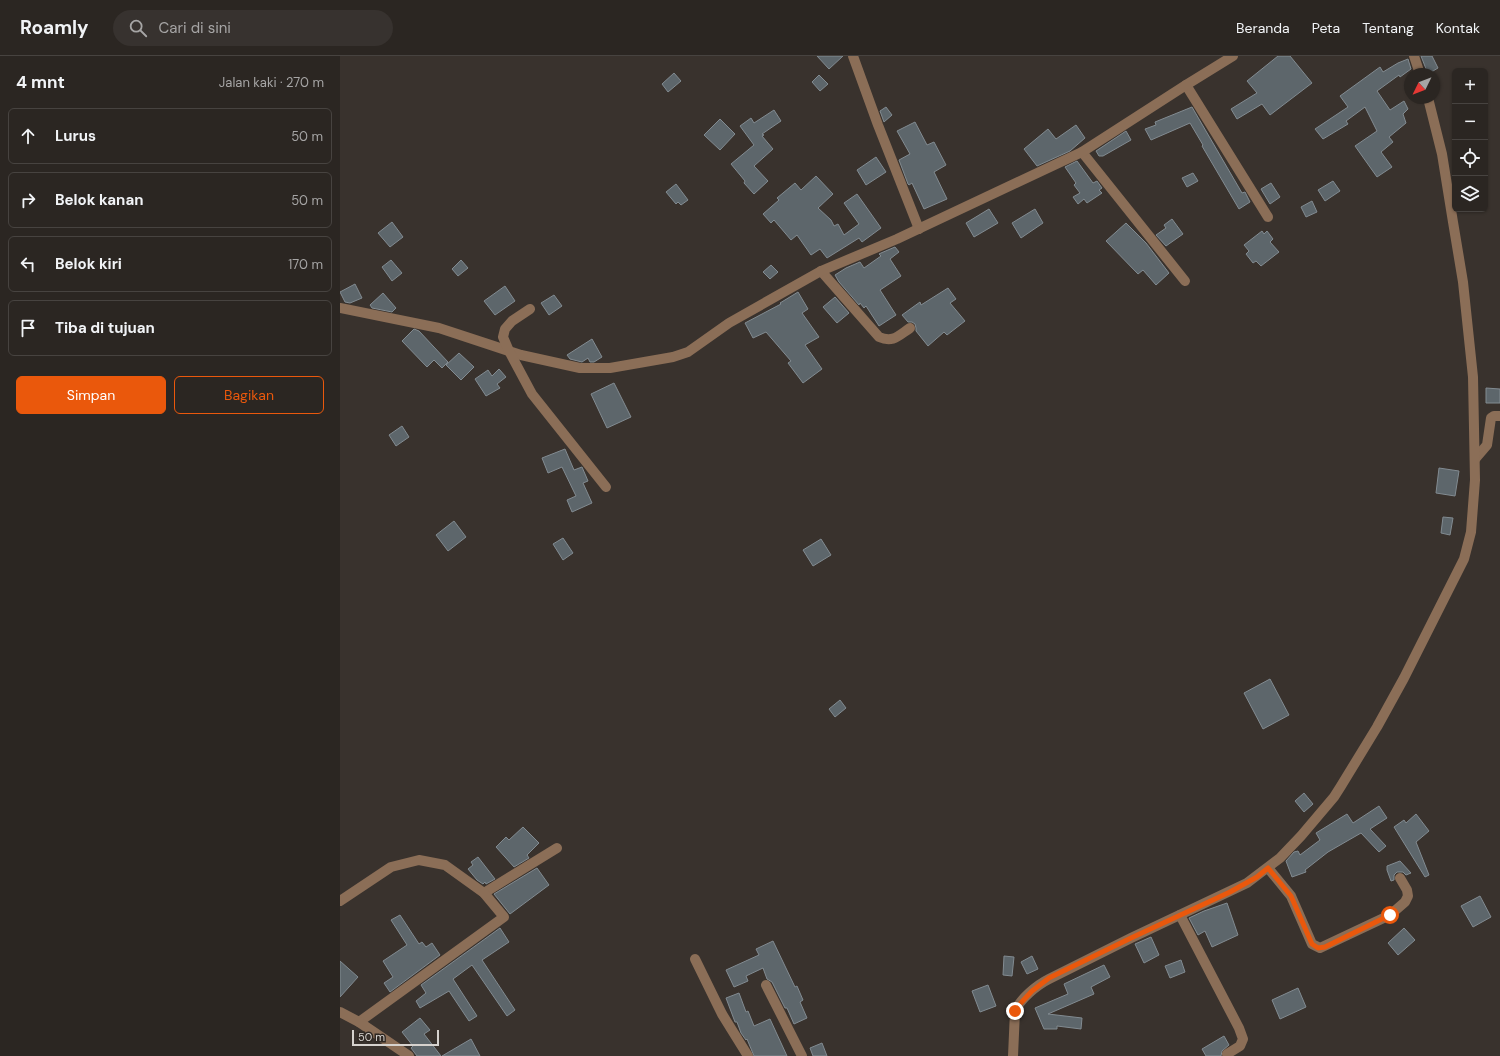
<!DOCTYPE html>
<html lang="id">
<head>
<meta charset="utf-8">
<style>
	body { margin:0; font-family:"DM Sans",sans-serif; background:#37322f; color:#f1f3f6 }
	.controls { position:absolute; right:12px; top:12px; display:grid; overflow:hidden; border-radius:6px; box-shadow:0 1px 3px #0004 }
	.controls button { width:36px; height:36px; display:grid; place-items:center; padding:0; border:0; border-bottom:1px solid #474340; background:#2b2622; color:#f1f3f6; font:20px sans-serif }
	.compass { position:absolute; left:1064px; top:12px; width:36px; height:36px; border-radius:50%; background:#2b2622; box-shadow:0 1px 3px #0004; rotate:227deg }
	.scale { position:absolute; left:12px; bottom:10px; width:87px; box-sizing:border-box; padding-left:4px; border:2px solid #d6d2ce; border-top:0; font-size:11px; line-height:14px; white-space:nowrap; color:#d6d2ce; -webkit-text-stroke:3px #2f2823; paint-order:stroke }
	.stop { position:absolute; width:12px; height:12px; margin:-9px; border:3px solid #ea580c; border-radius:50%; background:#fff }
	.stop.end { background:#ea580c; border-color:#fff; box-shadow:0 1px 4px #0008 }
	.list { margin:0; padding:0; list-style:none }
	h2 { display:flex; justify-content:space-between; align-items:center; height:52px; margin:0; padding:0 16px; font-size:17px }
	h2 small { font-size:13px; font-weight:400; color:#a6a5a5 }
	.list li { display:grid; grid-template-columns:26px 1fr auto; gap:12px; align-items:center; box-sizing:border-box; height:56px; margin:0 8px 8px; padding:0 8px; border:1px solid #474340; border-radius:6px }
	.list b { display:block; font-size:15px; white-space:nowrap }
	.list em { font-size:13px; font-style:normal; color:#a6a5a5 }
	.actions { display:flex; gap:8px; padding:12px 16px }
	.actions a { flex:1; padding:9px 0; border:1px solid #ea580c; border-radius:6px; text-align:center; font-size:14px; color:#ea580c }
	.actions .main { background:#ea580c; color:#fff }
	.icon { flex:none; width:22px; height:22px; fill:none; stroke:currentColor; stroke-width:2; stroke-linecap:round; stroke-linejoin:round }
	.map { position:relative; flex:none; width:1160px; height:1000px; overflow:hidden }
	header { display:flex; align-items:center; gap:24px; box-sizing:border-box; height:56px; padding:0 20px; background:#2b2622; border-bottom:1px solid #474340 }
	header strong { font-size:19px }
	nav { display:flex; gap:22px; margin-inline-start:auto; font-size:14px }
	.search { width:280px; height:36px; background:#37322f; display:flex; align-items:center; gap:10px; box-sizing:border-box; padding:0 14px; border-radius:22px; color:#a6a5a5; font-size:15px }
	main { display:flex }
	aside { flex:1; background:#2b2622 }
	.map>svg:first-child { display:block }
</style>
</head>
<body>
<header>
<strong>Roamly</strong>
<div class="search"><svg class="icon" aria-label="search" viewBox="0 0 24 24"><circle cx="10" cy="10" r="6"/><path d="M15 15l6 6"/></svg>Cari di sini</div>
<nav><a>Beranda</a><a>Peta</a><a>Tentang</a><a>Kontak</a></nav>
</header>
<main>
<aside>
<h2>4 mnt<small>Jalan kaki · 270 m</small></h2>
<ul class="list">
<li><svg class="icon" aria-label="ahead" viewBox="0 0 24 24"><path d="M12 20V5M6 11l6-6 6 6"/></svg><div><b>Lurus</b></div><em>50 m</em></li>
<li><svg class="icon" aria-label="right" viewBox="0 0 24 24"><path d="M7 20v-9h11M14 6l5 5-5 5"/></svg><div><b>Belok kanan</b></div><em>50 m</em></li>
<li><svg class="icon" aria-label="left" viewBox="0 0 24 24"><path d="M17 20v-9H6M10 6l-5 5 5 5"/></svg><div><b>Belok kiri</b></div><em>170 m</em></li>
<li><svg class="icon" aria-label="arrive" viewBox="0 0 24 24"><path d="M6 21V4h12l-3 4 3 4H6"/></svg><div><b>Tiba di tujuan</b></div></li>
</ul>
<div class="actions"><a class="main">Simpan</a><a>Bagikan</a></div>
</aside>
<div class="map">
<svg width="1160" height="1000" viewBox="0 0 1160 1000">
	<rect width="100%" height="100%" fill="#39322d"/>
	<!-- building -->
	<g fill="#5d666b" stroke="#828b91">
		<path d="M 477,0 L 503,0 L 489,13 Z"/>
		<path d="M 938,0 L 950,0 L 972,27 L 930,59 L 922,48 L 897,63 L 891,53 L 917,37 L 907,25 Z"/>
		<path d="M 1081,0 L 1092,0 L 1098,12 L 1088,18 Z"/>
		<path d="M 1068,3 L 1071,13 L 1060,21 L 1059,19 L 1037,35 L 1050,54 L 1064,45 L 1068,53 L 1063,58 L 1066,67 L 1049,81 L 1053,86 L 1041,96 L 1052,111 L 1037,121 L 1015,90 L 1037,75 L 1025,51 L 1006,65 L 1008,68 L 983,83 L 975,73 L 1008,51 L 1000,40 L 1040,11 L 1043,16 L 1058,7 Z"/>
		<path d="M 334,17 L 341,25 L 328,36 L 322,28 Z"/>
		<path d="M 479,19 L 488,28 L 480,35 L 472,26 Z"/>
		<path d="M 546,51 L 552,59 L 544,66 L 540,55 Z"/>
		<path d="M 852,51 L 902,137 L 905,136 L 910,146 L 899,153 L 862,90 L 863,89 L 850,67 L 811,84 L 805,73 L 816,69 L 815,66 Z"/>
		<path d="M 434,54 L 441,65 L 422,78 L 424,79 L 422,80 L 433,93 L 414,110 L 428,125 L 414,138 L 404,127 L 405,125 L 391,108 L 414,89 L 400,70 L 411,62 L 414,67 Z"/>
		<path d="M 380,63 L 395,78 L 380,94 L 364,79 Z"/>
		<path d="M 575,66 L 587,89 L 594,86 L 606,109 L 594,116 L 607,143 L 584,153 L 572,127 L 569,129 L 568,128 L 559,104 L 570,98 L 557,75 Z"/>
		<path d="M 736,69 L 745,82 L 730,95 L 697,110 L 684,93 L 708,73 L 716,83 Z"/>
		<path d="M 786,75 L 791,84 L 763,100 L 759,100 L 756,95 Z"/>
		<path d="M 536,101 L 546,116 L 526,129 L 517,114 Z"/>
		<path d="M 737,105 L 753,127 L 757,125 L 762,132 L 759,134 L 762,137 L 747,147 L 744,143 L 738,148 L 733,141 L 740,137 L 734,129 L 736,127 L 725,111 Z"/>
		<path d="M 853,117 L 858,125 L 847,131 L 842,122 Z"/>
		<path d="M 476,120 L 493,138 L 478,152 L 491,164 L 494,170 L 498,168 L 504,179 L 519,168 L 504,147 L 517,138 L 541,172 L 522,186 L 519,182 L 487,202 L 480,193 L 471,199 L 457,179 L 451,184 L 434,164 L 431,167 L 423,158 L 439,144 L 437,142 L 455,127 L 461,134 Z"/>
		<path d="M 993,125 L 1000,135 L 985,145 L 978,134 Z"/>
		<path d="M 931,127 L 940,141 L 930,148 L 921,133 Z"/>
		<path d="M 336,128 L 348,144 L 341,149 L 338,146 L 336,148 L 326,136 Z"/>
		<path d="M 972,145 L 977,156 L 966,161 L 961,151 Z"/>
		<path d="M 649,153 L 658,167 L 634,181 L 626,167 Z"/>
		<path d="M 695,153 L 703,167 L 681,182 L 672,167 Z"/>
		<path d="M 832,163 L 843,178 L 826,190 L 816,179 L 826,172 L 824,169 Z"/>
		<path d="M 52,166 L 63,181 L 50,191 L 38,177 Z"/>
		<path d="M 786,167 L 806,187 L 829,217 L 816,229 L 803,214 L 798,218 L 766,185 Z"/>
		<path d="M 922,175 L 924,178 L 927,175 L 933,183 L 930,186 L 939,196 L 921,210 L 916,205 L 913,207 L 906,198 L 909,195 L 904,189 Z"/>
		<path d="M 555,191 L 559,196 L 550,203 L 561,220 L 540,234 L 556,259 L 539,270 L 526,250 L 524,252 L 520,247 L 519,249 L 499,226 L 495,219 L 506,212 L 520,206 L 524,212 L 541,200 L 539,198 L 541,197 Z"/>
		<path d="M 51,204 L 62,217 L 52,225 L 42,211 Z"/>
		<path d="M 121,204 L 128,212 L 118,220 L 112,213 Z"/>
		<path d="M 431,209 L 438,216 L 430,223 L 423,216 Z"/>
		<path d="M 15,228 L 22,242 L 10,247 L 5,246 L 0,236 Z"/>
		<path d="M 165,230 L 175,245 L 155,259 L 144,245 Z"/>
		<path d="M 608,232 L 616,243 L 610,247 L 625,265 L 607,279 L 604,276 L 588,290 L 576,275 L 576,272 L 575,268 L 572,266 L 568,266 L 562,259 L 580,246 L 581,249 Z"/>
		<path d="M 458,236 L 468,253 L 462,257 L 479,281 L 465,289 L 482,313 L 463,327 L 448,307 L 451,305 L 426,276 L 413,282 L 405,267 L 441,248 L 440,247 Z"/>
		<path d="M 43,237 L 56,252 L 52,256 L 32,252 L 30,249 Z"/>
		<path d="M 214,239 L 222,250 L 209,259 L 201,247 Z"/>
		<path d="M 495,241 L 509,257 L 497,267 L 483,251 Z"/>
		<path d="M 74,273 L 79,275 L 108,306 L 102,312 L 94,304 L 87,311 L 62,285 Z"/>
		<path d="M 252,283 L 262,301 L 254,306 L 250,306 L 248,302 L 242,306 L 230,303 L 227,299 Z"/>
		<path d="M 119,297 L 134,311 L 121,324 L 106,309 Z"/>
		<path d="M 159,313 L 166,321 L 157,328 L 160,332 L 146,340 L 135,323 L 148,314 L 152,320 Z"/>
		<path d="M 274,327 L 291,361 L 267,372 L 251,338 Z"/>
		<path d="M 1146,332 L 1160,333 L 1160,347 L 1146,347 Z"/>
		<path d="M 62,370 L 69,381 L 56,390 L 49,379 Z"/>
		<path d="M 225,393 L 234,414 L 242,411 L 248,425 L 243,427 L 252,447 L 232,456 L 227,444 L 236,440 L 222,411 L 208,417 L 202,402 Z"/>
		<path d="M 1099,412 L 1119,415 L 1115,440 L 1096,437 Z"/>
		<path d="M 1103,461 L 1113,462 L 1110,479 L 1101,477 Z"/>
		<path d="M 114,465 L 126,481 L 108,495 L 96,479 Z"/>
		<path d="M 223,482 L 233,497 L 223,504 L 213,488 Z"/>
		<path d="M 481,483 L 491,499 L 473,510 L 463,494 Z"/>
		<path d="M 930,623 L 949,659 L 923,673 L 904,637 Z"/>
		<path d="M 500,644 L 506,652 L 495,661 L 489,653 Z"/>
		<path d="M 964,737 L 973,748 L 964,756 L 955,745 Z"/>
		<path d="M 1039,750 L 1047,762 L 1030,773 L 1046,790 L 1039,796 L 1021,777 L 988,796 L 965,814 L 966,816 L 952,821 L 946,805 L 954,796 L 958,795 L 960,799 L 980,784 L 976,777 L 1007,758 L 1013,767 Z"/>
		<path d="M 1076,758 L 1089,775 L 1076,786 L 1089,819 L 1085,821 L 1054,771 L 1064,764 L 1066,767 Z"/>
		<path d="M 183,771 L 199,787 L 187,799 L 189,802 L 174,811 L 156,791 L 166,781 L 169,784 Z"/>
		<path d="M 138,801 L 155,823 L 146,828 L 145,826 L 143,828 L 137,824 L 128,813 L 133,809 L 131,806 Z"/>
		<path d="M 1060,805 L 1071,817 L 1066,819 L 1063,816 L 1057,816 L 1054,819 L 1054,824 L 1051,825 L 1047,814 L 1047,810 Z"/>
		<path d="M 197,812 L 209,829 L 170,858 L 154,838 Z"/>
		<path d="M 1140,840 L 1151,861 L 1133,871 L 1121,850 Z"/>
		<path d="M 887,847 L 898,879 L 872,891 L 865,875 L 858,879 L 849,862 L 864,855 Z"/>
		<path d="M 60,859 L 79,888 L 82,886 L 86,891 L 92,887 L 100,899 L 50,936 L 44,927 L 53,921 L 43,905 L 67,889 L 51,864 Z"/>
		<path d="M 160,872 L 169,886 L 142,904 L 175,954 L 167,960 L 132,909 L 113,923 L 137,960 L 129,965 L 109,935 L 80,952 L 76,945 L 86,937 L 81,929 Z"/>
		<path d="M 1064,872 L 1075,884 L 1058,899 L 1048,887 Z"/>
		<path d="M 811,881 L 819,899 L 804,907 L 795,888 Z"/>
		<path d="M 433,885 L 455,931 L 457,930 L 463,944 L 460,946 L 467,962 L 454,968 L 447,952 L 445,952 L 432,926 L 427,923 L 423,912 L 406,920 L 408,925 L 394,931 L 386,914 L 419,899 L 416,893 Z"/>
		<path d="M 664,900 L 674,901 L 672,920 L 663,919 Z"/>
		<path d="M 692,900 L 698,913 L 687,918 L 681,906 Z"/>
		<path d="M 841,904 L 845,916 L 830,922 L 825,910 Z"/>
		<path d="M 0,905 L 18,921 L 0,941 Z"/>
		<path d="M 764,909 L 770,921 L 751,931 L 754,938 L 708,958 L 742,962 L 741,973 L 717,970 L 717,973 L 704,973 L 695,952 L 728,938 L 724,928 Z"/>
		<path d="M 648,929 L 656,950 L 640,956 L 632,935 Z"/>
		<path d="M 958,932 L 966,951 L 940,963 L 932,944 Z"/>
		<path d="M 399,937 L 406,956 L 408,955 L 414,970 L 430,963 L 447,1000 L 414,1000 L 407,983 L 406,984 L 401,977 L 397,966 L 395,966 L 386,942 Z"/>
		<path d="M 80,962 L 90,974 L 84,978 L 101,1000 L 77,1000 L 71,992 L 73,990 L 62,976 Z"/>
		<path d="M 884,980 L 889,989 L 882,995 L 881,1000 L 866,1000 L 862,993 Z"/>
		<path d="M 131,983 L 140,1000 L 102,1000 Z"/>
		<path d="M 482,987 L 487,1000 L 473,1000 L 470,992 Z"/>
	</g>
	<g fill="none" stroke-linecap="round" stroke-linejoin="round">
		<!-- minor -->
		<g stroke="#8b6e57" stroke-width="10">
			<path d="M 513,0 L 538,69 L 579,173"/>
			<path d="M 1074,0 L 1080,18"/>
			<path d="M 846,29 L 928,161"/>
			<path d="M 742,96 L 845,225"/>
			<path d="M 481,215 L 539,281 C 553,287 558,280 570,272"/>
			<path d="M 0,252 L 99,272 L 181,299 L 240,312 L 270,312 L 333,301 L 348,296 L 389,267 L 481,215 L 557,183 L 742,96 L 846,29 L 893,0"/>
			<path d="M 190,253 L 172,265 L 165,273 L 163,281 L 169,295 L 192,338 L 266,431"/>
			<path d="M 1135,403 L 1147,389 L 1151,362 L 1154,360 L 1160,360"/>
			<path d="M 928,812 L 951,840 L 972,888 L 980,892 L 1050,859 L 1065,846 L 1068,840 L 1067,834 L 1060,822"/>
			<path d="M 144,837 L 217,792"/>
			<path d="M 0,845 L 51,811 L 79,804 L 105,809 L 144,837 L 164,861 L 19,966"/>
			<path d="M 840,859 L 899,972 L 903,983 L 900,990 L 887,998"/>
			<path d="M 355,903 L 382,958 L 408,1000"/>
			<path d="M 426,929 L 462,1000"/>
			<path d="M 0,956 L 19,966 L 69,1000"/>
			<path d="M 673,1000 L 675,955 C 680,943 697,929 709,923 L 791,882 L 907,827 L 940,802 L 961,780 L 994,741 L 1001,730 L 1037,671 L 1064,622 L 1124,503 L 1131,476 L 1135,424 L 1133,321 L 1123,226 L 1113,166 L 1102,98 L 1088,42"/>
		</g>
	</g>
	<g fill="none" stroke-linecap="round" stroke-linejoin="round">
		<!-- route -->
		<path stroke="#ea580c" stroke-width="5" d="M 675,955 L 678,950 L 692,935 L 709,922 L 791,882 L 890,836 L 917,821 L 928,812 L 951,840 L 972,888 L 978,892 L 985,891 L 1050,859"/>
	</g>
</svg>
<div class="controls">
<button>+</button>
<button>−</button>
<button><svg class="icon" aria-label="locate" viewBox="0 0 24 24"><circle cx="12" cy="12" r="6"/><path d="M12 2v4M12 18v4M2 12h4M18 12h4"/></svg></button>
<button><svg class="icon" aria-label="layers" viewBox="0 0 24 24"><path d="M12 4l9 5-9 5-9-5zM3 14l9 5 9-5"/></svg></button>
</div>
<svg class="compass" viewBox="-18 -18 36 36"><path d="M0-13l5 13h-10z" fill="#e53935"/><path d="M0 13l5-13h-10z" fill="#a6a5a5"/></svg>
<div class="scale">50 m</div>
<div class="stop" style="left:1050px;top:859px"></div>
<div class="stop end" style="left:675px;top:955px"></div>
</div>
</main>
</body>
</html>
